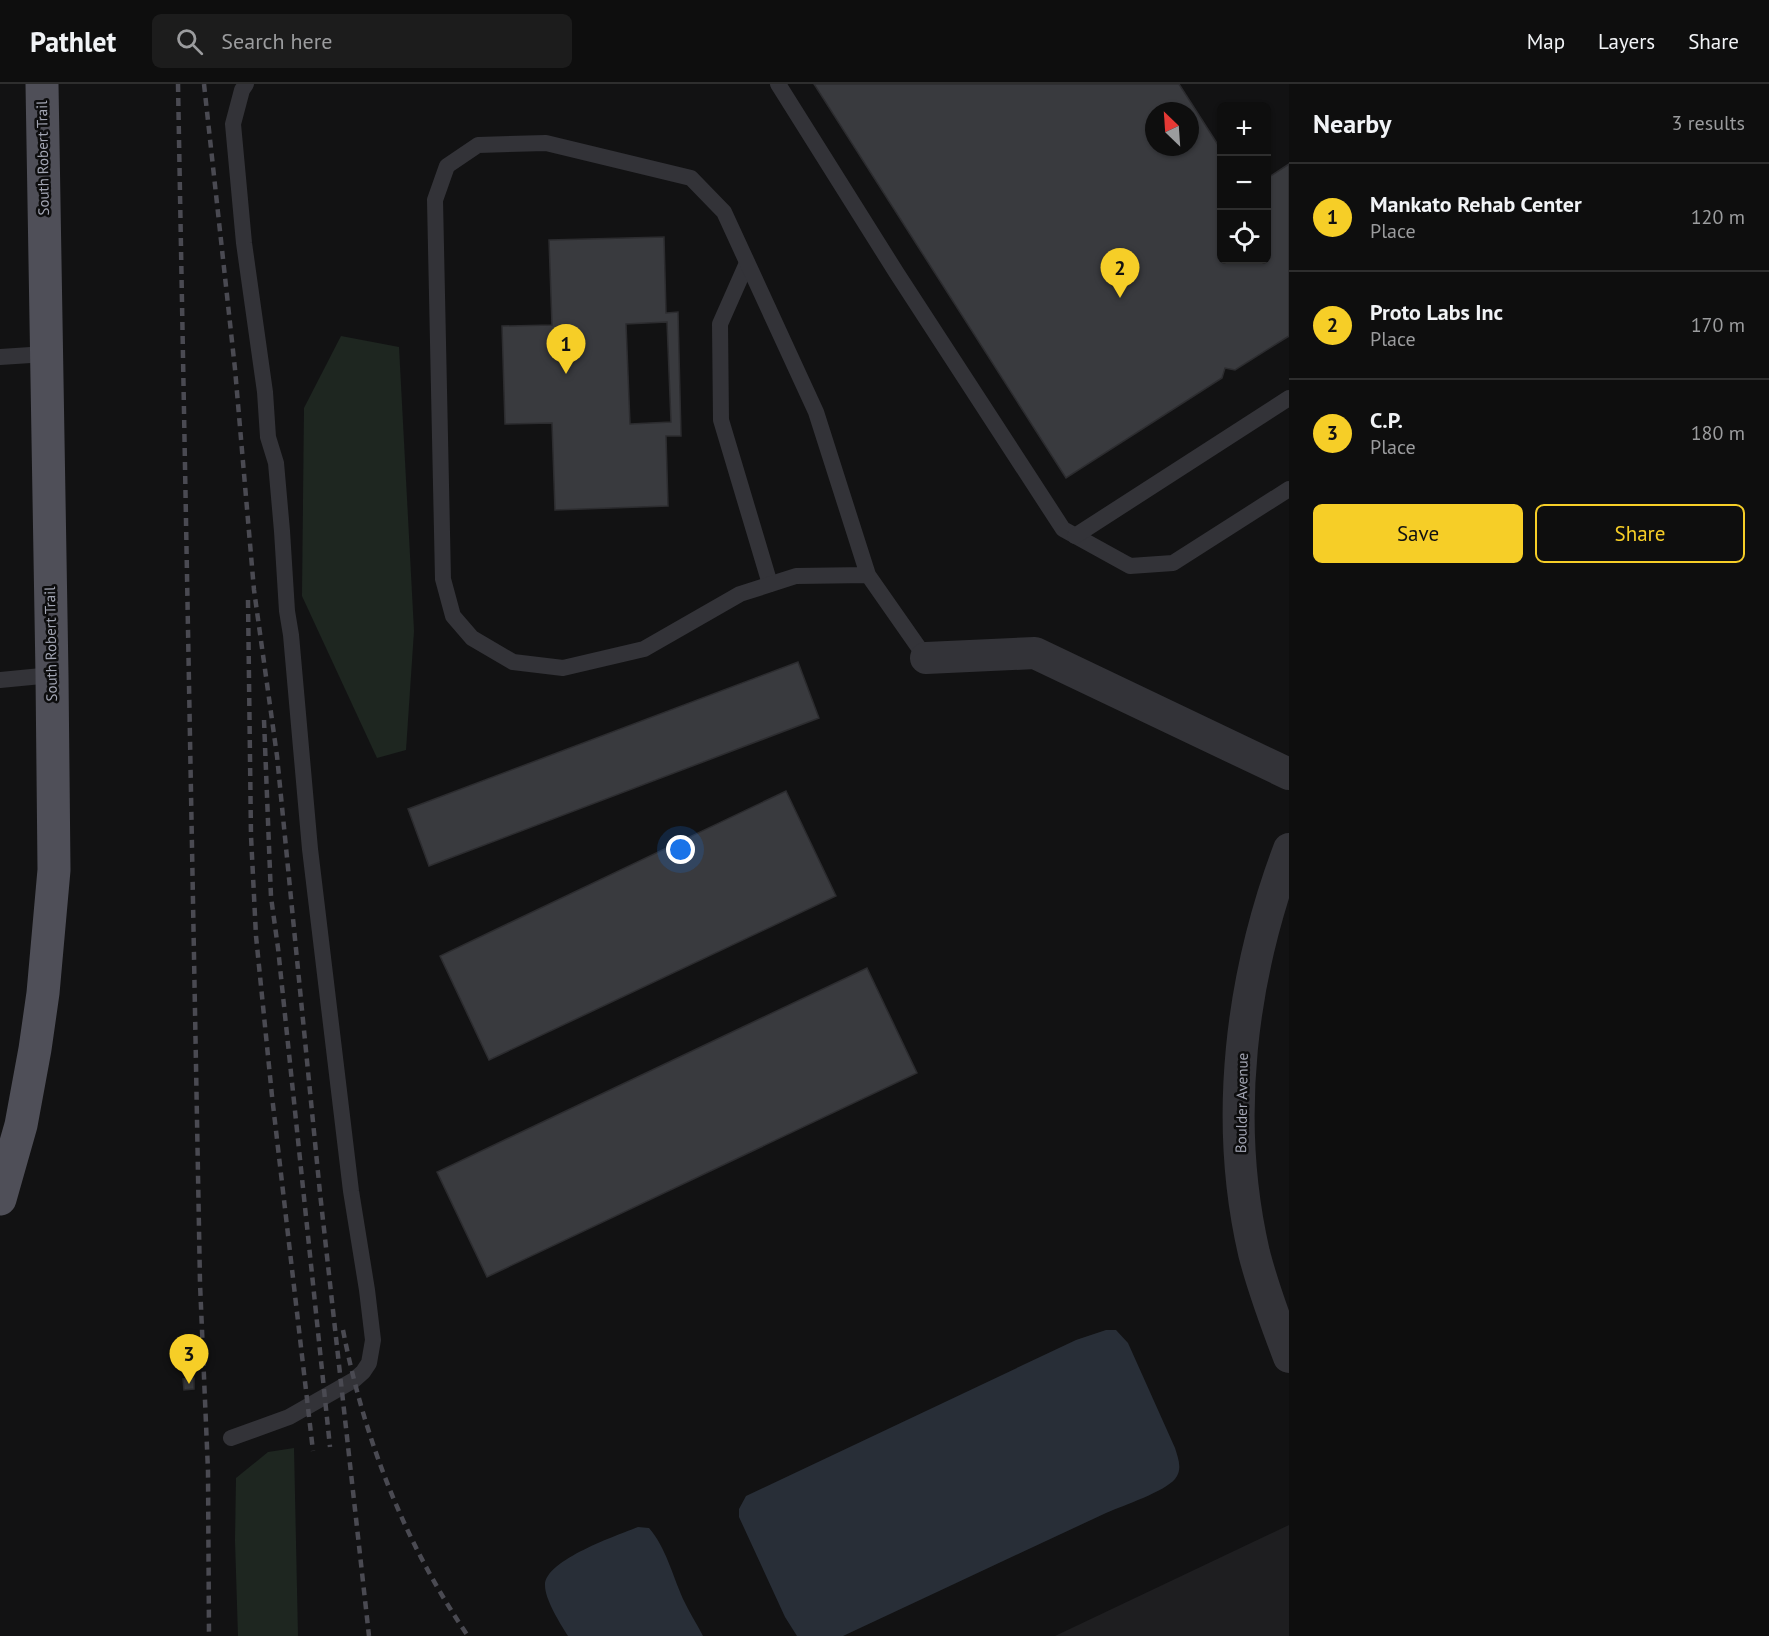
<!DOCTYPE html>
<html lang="en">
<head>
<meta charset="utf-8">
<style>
	body { margin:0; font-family:"PT Sans",sans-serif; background:#1c1c1c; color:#f1f3f6 }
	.controls { position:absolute; right:18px; top:18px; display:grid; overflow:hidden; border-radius:9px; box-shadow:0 2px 4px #0004 }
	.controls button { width:54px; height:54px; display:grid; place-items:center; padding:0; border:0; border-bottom:2px solid #2e2e2e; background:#0e0e0e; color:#f1f3f6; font:30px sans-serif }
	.compass { position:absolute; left:1145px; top:18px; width:54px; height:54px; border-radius:50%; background:#0e0e0e; box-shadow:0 2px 4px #0004; rotate:335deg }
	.you { position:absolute; left:681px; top:766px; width:21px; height:21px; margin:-15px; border:4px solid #fff; border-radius:50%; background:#1a73e8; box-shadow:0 0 0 9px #1a73e833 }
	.badge { display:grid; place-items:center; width:39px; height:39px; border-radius:50%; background:#f6ce27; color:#111; font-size:20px; font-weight:700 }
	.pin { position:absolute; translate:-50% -50px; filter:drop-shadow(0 2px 3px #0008) }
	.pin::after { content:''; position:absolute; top:32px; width:21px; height:18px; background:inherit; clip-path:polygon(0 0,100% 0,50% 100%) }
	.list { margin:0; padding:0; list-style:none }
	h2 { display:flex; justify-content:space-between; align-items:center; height:78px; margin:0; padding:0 24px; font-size:26px }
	h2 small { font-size:20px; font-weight:400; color:#9b9c9e }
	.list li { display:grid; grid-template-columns:39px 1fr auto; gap:18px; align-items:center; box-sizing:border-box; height:108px; padding:0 24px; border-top:2px solid #2e2e2e }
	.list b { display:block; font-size:22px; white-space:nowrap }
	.list p { margin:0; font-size:20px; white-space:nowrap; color:#9b9c9e }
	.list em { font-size:20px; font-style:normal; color:#9b9c9e }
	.actions { display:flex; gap:12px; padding:18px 24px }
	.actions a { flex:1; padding:14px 0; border:2px solid #f6ce27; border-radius:9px; text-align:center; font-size:21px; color:#f6ce27 }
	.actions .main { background:#f6ce27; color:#111 }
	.icon { flex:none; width:33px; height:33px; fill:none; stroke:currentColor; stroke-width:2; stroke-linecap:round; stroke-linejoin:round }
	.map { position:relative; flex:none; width:1289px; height:1552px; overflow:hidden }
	header { display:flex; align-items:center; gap:36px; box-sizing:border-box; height:84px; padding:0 30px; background:#0e0e0e; border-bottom:2px solid #2e2e2e }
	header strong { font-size:28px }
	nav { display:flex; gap:33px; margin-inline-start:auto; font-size:21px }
	.search { width:420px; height:54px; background:#1c1c1c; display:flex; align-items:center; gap:15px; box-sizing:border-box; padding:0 21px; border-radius:9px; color:#9b9c9e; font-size:22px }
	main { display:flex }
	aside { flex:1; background:#0e0e0e }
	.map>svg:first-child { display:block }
</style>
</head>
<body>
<header>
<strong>Pathlet</strong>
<div class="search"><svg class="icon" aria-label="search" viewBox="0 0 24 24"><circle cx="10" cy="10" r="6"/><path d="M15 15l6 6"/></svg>Search here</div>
<nav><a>Map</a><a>Layers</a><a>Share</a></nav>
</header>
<main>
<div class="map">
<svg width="1289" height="1552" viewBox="0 0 1289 1552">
	<rect width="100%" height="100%" fill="#121213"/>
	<!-- built -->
	<path fill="#1e1e20" d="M 1289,1441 L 1289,1552 L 1055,1552 Z"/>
	<!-- green -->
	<g fill="#1e2620">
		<path d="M 341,252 L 399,263 L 414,547 L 406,666 L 377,674 L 302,512 L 304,324 Z"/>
		<path d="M 294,1364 L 298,1552 L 238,1552 L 235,1457 L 236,1394 L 268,1368 Z"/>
	</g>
	<!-- water -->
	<g fill="#282e37">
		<path d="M 1106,1246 L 1116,1246 L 1128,1259 L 1175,1364 C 1178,1374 1183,1385 1175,1395 C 1164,1408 1124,1421 1106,1429 C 1018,1470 931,1511 843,1552 L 797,1552 L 785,1533 L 739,1433 L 739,1425 L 746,1412 L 1076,1256 Z"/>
		<path d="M 638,1443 L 649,1444 C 666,1464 672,1490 683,1515 C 689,1528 697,1540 703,1552 L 568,1552 C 560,1539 545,1516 545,1501 C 545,1476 618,1451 638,1443 Z"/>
	</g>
	<!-- building -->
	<g fill="#393a3e" stroke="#2c2c2f" stroke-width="1.5" fill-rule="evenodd">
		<path d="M 814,0 L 1179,0 L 1222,67 L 1222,176 L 1266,176 L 1266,95 L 1289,80 L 1289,252 L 1235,286 L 1225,284 L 1222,294 L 1066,394 ZM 1154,27 L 1190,27 L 1190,63 L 1154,63 Z"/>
		<path d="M 664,153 L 666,229 L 678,228 L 681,352 L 666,352 L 668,422 L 555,426 L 552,339 L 505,340 L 502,242 L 552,241 L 549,156 ZM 667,238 L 671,338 L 630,340 L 626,240 Z"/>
		<path d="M 798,578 L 819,634 L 429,782 L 408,725 Z"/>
		<path d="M 786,707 L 836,812 L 489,976 L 440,872 Z"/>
		<path d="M 867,884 L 917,989 L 487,1193 L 437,1088 Z"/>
		<path d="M 194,1294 L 194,1305 L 184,1306 L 183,1295 Z"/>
	</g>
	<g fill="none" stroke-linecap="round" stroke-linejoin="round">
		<!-- service -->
		<g stroke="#333338" stroke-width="16">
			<path d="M 778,0 L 896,188 L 1063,445 L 1130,482 L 1173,479 L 1289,405"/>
			<path d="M 747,179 L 720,240 L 721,336 L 770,500"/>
			<path d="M 0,273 L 46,270"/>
			<path d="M 1075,452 L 1289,314"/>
			<path d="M 868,491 L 796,492 L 740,510 L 644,565 L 563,584 L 513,578 L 472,554 L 453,532 L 443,495 L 435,116 L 447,82 L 478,61 L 546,59 L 691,94 L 724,128 L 816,328 L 868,491 L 926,574"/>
			<path d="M 0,596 L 52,591"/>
			<path d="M 231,1354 L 289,1333 L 354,1296 L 363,1288 L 369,1279 L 373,1256 L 367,1206 L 351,1107 L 310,765 L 291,551 L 287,527 L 282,447 L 276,379 L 268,353 L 265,308 L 244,159 L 233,40 L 242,6 L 246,0"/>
		</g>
		<!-- minor -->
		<g stroke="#333338" stroke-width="32">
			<path d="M 926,574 L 1035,569 L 1289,690"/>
			<path d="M 1289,765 C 1241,893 1223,1035 1254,1169 C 1263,1204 1276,1239 1289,1273"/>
		</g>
		<!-- primary -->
		<path stroke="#4f4f58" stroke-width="33" d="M 0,1115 L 21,1041 L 35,965 L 43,909 L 54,786 L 52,591 L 42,0"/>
		<!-- rail -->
		<g stroke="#4a4a52" stroke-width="4.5" stroke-dasharray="8 6" stroke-linecap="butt">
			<path d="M 178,0 L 200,1199 L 208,1387 L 209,1552"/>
			<path d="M 204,0 L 235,285 L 254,506 L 277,672 L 320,1109 L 369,1552"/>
			<path d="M 248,516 L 251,752 L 256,852 L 272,1012 L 313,1367"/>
			<path d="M 264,636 L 271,813 L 278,864 L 330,1363"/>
			<path d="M 343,1246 C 364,1355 405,1460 468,1552"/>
		</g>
	</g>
	<g text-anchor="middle" stroke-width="5" stroke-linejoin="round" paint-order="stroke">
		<!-- street labels -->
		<g font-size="15" fill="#a3a6b4" stroke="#0d0d0e">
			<text transform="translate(43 74) rotate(-91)" y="5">South Robert Trail</text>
			<text transform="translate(51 560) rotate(-91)" y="5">South Robert Trail</text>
			<text transform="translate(1242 1019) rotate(-89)" y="5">Boulder Avenue</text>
		</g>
	</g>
</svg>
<div class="controls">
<button>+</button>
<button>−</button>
<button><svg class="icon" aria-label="locate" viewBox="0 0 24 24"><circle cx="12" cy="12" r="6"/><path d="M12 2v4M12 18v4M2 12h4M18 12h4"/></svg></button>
</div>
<svg class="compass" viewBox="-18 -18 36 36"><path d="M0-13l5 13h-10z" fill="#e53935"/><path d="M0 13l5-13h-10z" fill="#9b9c9e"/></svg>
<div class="you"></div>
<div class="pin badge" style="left:566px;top:290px">1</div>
<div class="pin badge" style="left:1120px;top:214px">2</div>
<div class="pin badge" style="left:189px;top:1300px">3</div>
</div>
<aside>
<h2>Nearby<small>3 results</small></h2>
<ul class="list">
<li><span class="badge">1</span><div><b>Mankato Rehab Center</b><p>Place</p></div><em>120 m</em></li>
<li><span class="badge">2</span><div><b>Proto Labs Inc</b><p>Place</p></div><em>170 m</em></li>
<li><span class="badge">3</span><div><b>C.P.</b><p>Place</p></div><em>180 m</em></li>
</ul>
<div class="actions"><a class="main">Save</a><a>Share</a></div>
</aside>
</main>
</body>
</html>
